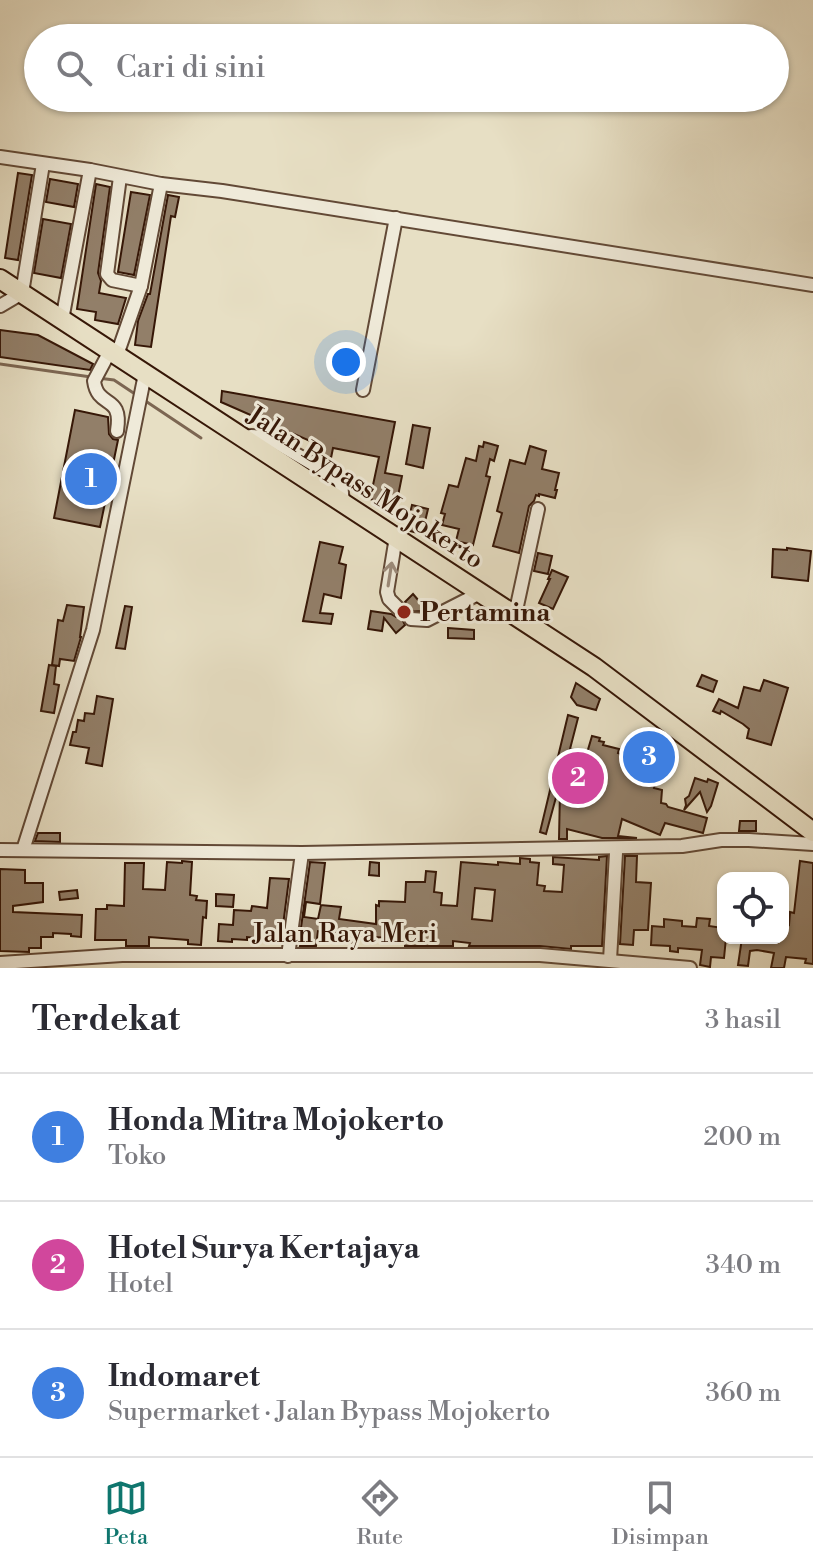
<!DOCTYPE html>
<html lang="id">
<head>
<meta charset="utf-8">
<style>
	body { margin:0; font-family:"Libre Bodoni",serif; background:#f7f7f7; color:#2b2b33 }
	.controls { position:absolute; right:24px; bottom:24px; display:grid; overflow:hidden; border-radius:16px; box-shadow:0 2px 6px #0004 }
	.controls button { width:72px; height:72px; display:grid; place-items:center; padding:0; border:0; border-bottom:2px solid #e1e1e2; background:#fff; color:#2b2b33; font:40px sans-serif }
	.you { position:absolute; left:346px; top:362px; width:28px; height:28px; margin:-20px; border:6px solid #fff; border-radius:50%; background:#1a73e8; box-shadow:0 0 0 12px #1a73e833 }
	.badge { display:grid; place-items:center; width:52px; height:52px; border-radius:50%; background:#0f766e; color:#fff; font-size:26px; font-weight:700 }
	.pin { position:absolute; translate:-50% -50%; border:4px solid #fff; box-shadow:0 2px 8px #0006 }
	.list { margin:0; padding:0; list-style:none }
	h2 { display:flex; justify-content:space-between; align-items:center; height:104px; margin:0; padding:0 32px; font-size:34px }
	h2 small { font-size:26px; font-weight:400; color:#7c7c81 }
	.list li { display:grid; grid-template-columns:52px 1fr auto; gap:24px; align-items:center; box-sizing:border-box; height:128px; padding:0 32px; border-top:2px solid #e1e1e2 }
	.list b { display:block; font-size:30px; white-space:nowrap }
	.list p { margin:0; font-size:26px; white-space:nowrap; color:#7c7c81 }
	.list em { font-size:26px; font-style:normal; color:#7c7c81 }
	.icon { flex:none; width:44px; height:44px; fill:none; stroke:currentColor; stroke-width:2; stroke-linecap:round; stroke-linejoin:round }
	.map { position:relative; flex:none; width:813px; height:968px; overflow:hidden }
	.search { position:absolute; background:#fff; box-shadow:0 2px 6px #0004; left:24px; right:24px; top:24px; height:88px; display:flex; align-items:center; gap:20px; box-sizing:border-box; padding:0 28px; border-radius:44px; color:#7c7c81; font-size:30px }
	.sheet { height:488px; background:#fff }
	nav { display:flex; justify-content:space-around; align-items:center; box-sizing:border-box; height:112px; border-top:2px solid #e1e1e2; background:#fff; font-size:22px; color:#7c7c81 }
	nav a { display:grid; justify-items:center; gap:4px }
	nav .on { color:#0f766e }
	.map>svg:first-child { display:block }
</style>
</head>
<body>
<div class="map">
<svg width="813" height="968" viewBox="0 0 813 968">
	<rect width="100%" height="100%" fill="#e7dfc4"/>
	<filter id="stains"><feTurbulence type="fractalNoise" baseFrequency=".0025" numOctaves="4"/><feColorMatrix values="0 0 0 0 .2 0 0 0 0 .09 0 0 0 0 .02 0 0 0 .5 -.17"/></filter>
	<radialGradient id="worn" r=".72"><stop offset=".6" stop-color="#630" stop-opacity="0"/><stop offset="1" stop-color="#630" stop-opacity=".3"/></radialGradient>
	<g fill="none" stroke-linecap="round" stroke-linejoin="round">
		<!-- stream -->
		<g stroke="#7c6652" stroke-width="3">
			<path d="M 0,364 L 91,377"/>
			<path d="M 98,378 L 114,380 L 138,396"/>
			<path d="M 144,400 L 201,438"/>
		</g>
	</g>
	<!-- building -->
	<g fill="#927f69" stroke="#361707" stroke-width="2" fill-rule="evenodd">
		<path d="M 18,173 L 32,175 L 18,260 L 5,258 Z"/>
		<path d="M 50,179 L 78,184 L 74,207 L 46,202 Z"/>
		<path d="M 96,184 L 110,187 L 98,273 L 101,281 L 99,293 L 126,298 L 118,324 L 95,320 L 96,312 L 77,309 Z"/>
		<path d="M 131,192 L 150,195 L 134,275 L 118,272 Z"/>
		<path d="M 168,195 L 179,197 L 175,217 L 171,216 L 151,347 L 135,345 L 138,321 L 148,294 L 150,294 Z"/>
		<path d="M 43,219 L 71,224 L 61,278 L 34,273 Z"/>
		<path d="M 0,330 L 38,335 L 93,364 L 90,370 L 0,357 Z"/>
		<path d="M 222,391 L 395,422 L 385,473 L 402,476 L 396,506 L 370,499 L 379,457 L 333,448 L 331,458 L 322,456 L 324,447 L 221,402 Z"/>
		<path d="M 75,410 L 108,417 L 109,434 L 113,439 L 118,440 L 100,527 L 54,518 Z"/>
		<path d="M 413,425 L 430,428 L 423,468 L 406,464 Z"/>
		<path d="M 484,442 L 498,446 L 494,461 L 490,459 L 486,476 L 490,477 L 473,545 L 456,541 L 459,529 L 442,525 L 445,514 L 441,513 L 449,485 L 458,487 L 466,458 L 476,461 L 479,446 L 483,447 Z"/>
		<path d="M 530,446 L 546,451 L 542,469 L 559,473 L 555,490 L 557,490 L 555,498 L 539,494 L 539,496 L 536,495 L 534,501 L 529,506 L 519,553 L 493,546 L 502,513 L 497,511 L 510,460 L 525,464 Z"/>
		<path d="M 412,505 L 428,509 L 422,534 L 406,530 Z"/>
		<path d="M 320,542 L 343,547 L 339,563 L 346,565 L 341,598 L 324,594 L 320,613 L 333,614 L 331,624 L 303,621 Z"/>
		<path d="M 787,548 L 811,551 L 808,581 L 772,577 L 773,549 L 787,550 Z"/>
		<path d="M 538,553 L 552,556 L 548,574 L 534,571 Z"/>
		<path d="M 552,570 L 568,577 L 553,609 L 539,603 L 550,579 L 548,579 Z"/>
		<path d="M 413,594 L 425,608 L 422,611 L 406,612 L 407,606 L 405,602 Z"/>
		<path d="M 67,605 L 84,607 L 80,637 L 81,637 L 74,661 L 60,659 L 59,666 L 52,665 L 58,620 L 63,621 Z"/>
		<path d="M 125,606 L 132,607 L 125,649 L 116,648 Z"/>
		<path d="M 371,611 L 391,614 L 396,617 L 403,615 L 402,619 L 405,625 L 396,633 L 384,618 L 382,631 L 368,629 Z"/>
		<path d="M 448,628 L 474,630 L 474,639 L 448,638 Z"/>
		<path d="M 49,665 L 56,666 L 54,684 L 59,685 L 54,713 L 41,711 Z"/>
		<path d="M 702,675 L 717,681 L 713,692 L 697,686 Z"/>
		<path d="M 764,680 L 788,688 L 771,745 L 747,738 L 749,729 L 743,724 L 721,711 L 720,714 L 713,711 L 719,699 L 738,708 L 744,687 L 760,691 Z"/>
		<path d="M 576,683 L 600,699 L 596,710 L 577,705 L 571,697 Z"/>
		<path d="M 97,696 L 113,699 L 102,766 L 86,763 L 89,748 L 70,745 L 73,732 L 76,732 L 78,720 L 84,721 L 85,713 L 94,714 Z"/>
		<path d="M 568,715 L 578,718 L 570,749 L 587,753 L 592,736 L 600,738 L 599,741 L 604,742 L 603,745 L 619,749 L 618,753 L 641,760 L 647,738 L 661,742 L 650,775 L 657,777 L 654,788 L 662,790 L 661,803 L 666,804 L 668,807 L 707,818 L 703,833 L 665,823 L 660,835 L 622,819 L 618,836 L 637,838 L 602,838 L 567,829 L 567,839 L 559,839 L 560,791 L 558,790 L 546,834 L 540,832 Z"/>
		<path d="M 695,778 L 707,782 L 708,779 L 718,783 L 711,806 L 707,812 L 700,792 L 684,810 L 686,805 L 685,799 L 689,796 Z"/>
		<path d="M 740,821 L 756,821 L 756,831 L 739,831 Z"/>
		<path d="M 38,833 L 60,833 L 60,842 L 35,841 Z"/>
		<path d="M 607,856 L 602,946 L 571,946 L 571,949 L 540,946 L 469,946 L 470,943 L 453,941 L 453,946 L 405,946 L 405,939 L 358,936 L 358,943 L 348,942 L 349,935 L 318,931 L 316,946 L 300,946 L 301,942 L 299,942 L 310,862 L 325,863 L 320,904 L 306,902 L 304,917 L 318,919 L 321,905 L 341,907 L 339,919 L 376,924 L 376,905 L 379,906 L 379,901 L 405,902 L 406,882 L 425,882 L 426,871 L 436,872 L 434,892 L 442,893 L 441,905 L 457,906 L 461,862 L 498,865 L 498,862 L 520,864 L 520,858 L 530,859 L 530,862 L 539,863 L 537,885 L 545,886 L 544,891 L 562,892 L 564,865 L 553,864 L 553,857 L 599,860 L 599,857 ZM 475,888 L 495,890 L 492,921 L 472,919 Z"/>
		<path d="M 625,856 L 637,856 L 636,882 L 651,883 L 648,930 L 634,930 L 633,945 L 620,944 Z"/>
		<path d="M 182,861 L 192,862 L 190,895 L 197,896 L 196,900 L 207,901 L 206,918 L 203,917 L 201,945 L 188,944 L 188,940 L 149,937 L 149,946 L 126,946 L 126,940 L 95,940 L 96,909 L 107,909 L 107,905 L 124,906 L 125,863 L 144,863 L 143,889 L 165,890 L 167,862 L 182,863 Z"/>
		<path d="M 800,861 L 813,863 L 813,964 L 805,963 L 806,959 L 786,957 L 784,968 L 771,968 L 774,953 L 757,950 L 750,951 L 748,966 L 738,965 L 742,938 L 783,938 L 783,924 L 789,925 L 790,912 L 794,913 Z"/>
		<path d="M 370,862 L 379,863 L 379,876 L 369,875 Z"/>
		<path d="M 0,869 L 25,870 L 25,883 L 43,883 L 43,902 L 13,906 L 13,912 L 82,915 L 81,937 L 71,936 L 71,934 L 53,933 L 53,937 L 41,937 L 41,948 L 29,948 L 29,952 L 0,951 Z"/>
		<path d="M 270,878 L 289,879 L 281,941 L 247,937 L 247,940 L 232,939 L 232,942 L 218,941 L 219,924 L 233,925 L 234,910 L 251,911 L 252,906 L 267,908 Z"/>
		<path d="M 77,890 L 78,898 L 60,900 L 59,892 Z"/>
		<path d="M 216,894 L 234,895 L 233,907 L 216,906 Z"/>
		<path d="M 697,918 L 710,919 L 709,926 L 723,928 L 723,938 L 726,938 L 724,958 L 711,957 L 710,967 L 700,965 L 702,950 L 678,948 L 678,952 L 670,951 L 670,946 L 651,945 L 652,926 L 664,927 L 664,919 L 682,921 L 682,926 L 696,927 Z"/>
	</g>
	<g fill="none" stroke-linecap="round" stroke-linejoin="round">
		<defs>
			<g id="minor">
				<path d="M 0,157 L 90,170 L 161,184 L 222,191 L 813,285"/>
				<path d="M 120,177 L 107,274 L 112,280 L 141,286"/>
				<path d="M 0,306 L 22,293 L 43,164"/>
				<path d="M 62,320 L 90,170"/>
				<path d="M 110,351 L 94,381 C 98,410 123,393 117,431"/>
				<path d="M 117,355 L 141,286 L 161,184"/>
				<path d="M 363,390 L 396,218"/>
				<path d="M 245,438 L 251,436 L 267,437 L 338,479 L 341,484 L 343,502"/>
				<path d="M 396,537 L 387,592 L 389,599 L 398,608"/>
				<path d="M 515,615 L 538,509"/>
				<path d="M 411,619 L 427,620 L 480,593"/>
				<path d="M 0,850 L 302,853 L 682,846 L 721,840 L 749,840 L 813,844"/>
				<path d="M 23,850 L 93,630 L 145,374"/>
				<path d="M 288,956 L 302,853"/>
				<path d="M 610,960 L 616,853"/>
				<path d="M 0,963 L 122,955 L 540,955 L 690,968"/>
			</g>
			<path id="highway" d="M 0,279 L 594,667 L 813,832"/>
		</defs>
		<!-- minor casing -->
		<use href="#minor" stroke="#624936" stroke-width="16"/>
		<!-- highway casing -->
		<use href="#highway" stroke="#361707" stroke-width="22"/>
		<!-- minor -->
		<use href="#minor" stroke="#efead9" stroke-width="12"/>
		<!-- highway -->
		<use href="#highway" stroke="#e7dfc4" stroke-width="18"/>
	</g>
	<!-- one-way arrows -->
	<defs><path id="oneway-shaft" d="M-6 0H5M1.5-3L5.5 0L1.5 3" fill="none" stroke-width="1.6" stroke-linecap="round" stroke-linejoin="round" transform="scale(2)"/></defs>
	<use stroke="#9c8b7a" href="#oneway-shaft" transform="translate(390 574) rotate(-81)"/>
	<!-- markers -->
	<circle fill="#8f2418" stroke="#efead9" stroke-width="3" cx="404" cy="612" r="8"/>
	<g text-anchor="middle" stroke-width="6" stroke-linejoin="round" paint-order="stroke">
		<!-- street labels -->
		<g font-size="26" fill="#361707" stroke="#efead9">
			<text transform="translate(366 487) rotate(33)" y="9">Jalan Bypass Mojokerto</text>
			<text x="345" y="942">Jalan Raya Meri</text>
		</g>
		<!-- poi labels -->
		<g font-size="26" font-weight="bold" fill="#361707" stroke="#efead9" text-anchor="start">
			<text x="420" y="621">Pertamina</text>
		</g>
	</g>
	<rect width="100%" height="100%" filter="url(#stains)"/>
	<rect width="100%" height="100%" fill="url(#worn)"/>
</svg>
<div class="controls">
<button><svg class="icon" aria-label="locate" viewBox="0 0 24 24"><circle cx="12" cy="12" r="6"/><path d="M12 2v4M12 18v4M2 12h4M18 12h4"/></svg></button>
</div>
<div class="you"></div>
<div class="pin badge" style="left:91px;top:479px;background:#3f7fe0">1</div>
<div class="pin badge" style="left:578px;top:778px;background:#d1479c">2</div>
<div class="pin badge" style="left:649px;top:757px;background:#3f7fe0">3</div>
<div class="search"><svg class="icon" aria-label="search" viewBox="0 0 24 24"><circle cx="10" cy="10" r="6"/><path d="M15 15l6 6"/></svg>Cari di sini</div>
</div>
<section class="sheet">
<h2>Terdekat<small>3 hasil</small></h2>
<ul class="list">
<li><span class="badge" style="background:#3f7fe0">1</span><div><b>Honda Mitra Mojokerto</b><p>Toko</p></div><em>200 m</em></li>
<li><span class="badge" style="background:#d1479c">2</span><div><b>Hotel Surya Kertajaya</b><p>Hotel</p></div><em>340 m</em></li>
<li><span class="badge" style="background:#3f7fe0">3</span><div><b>Indomaret</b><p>Supermarket · Jalan Bypass Mojokerto</p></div><em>360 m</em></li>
</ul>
</section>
<nav>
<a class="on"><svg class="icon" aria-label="map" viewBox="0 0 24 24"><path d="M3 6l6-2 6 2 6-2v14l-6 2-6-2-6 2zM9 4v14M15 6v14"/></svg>Peta</a>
<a><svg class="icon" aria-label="directions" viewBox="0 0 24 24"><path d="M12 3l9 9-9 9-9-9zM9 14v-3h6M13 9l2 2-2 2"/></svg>Rute</a>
<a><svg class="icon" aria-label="saved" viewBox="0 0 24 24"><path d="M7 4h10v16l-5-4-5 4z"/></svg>Disimpan</a>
</nav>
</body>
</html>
